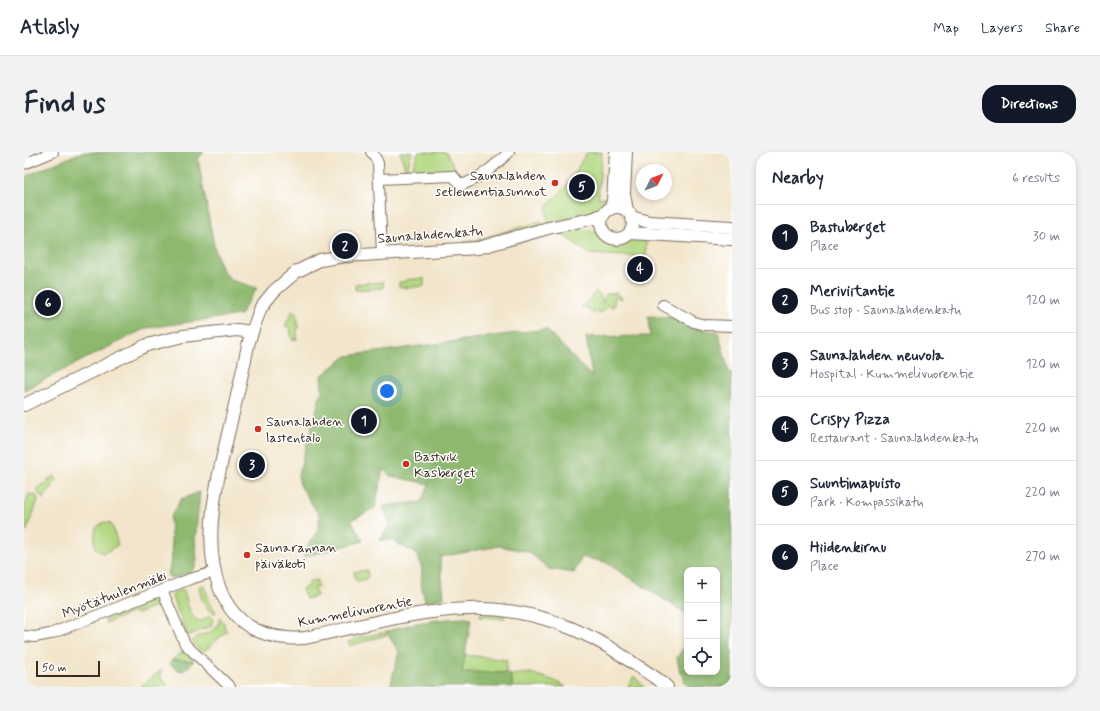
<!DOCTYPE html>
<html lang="en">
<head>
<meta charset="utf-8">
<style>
	body { margin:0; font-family:Mynerve,sans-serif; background:#f2f2f3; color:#1f2937 }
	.controls { position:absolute; right:12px; bottom:12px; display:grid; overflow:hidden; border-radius:8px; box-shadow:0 2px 6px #0003 }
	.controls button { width:36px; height:36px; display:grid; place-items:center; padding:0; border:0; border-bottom:1px solid #e0e1e3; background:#fff; color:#1f2937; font:20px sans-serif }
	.compass { position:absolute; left:612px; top:12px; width:36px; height:36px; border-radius:50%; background:#fff; box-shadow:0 2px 6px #0003; rotate:48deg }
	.scale { position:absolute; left:12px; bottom:10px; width:64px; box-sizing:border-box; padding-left:4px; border:2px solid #3b2a1e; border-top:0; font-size:11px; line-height:14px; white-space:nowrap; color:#3b2a1e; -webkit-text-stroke:3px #fff; paint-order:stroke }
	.you { position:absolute; left:363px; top:239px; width:14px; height:14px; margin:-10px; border:3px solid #fff; border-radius:50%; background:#1a73e8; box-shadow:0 0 0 6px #1a73e833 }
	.badge { display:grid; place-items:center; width:26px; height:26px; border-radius:50%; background:#111827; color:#fff; font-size:13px; font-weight:700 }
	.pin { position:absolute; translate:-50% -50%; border:2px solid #fff; box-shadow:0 1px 4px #0006 }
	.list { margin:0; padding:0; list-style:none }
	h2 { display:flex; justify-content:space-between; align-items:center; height:52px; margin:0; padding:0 16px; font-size:17px }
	h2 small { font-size:13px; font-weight:400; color:#747a83 }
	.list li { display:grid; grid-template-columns:26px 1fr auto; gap:12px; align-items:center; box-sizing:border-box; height:64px; padding:0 16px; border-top:1px solid #e0e1e3 }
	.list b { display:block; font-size:15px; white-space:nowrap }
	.list p { margin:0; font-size:13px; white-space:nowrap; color:#747a83 }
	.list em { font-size:13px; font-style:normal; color:#747a83 }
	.icon { flex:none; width:22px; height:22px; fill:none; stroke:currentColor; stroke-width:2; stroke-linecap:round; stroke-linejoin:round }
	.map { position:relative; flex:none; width:708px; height:535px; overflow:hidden; border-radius:16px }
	header { display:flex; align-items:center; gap:24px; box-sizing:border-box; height:56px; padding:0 20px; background:#fff; border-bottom:1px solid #e0e1e3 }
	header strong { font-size:19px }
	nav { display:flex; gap:22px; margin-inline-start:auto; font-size:14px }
	.intro { display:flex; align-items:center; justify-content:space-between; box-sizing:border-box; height:96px; padding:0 24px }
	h1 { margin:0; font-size:28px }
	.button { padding:10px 18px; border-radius:16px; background:#111827; color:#fff; font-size:14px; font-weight:700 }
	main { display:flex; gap:24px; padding:0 24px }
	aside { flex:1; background:#fff; border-radius:16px; box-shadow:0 2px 6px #0003 }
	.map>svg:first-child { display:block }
</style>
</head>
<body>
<header>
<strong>Atlasly</strong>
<nav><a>Map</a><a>Layers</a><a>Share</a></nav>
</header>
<div class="intro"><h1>Find us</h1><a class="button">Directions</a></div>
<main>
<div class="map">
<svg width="708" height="535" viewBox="0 0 708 535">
	<rect width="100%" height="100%" fill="#fff"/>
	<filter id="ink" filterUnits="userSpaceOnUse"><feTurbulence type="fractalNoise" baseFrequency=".025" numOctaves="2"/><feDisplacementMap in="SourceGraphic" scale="8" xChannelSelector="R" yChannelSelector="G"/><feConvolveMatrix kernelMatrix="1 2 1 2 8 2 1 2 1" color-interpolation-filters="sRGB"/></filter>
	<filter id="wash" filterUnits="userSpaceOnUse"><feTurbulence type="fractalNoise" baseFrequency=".012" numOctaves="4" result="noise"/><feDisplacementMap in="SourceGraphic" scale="16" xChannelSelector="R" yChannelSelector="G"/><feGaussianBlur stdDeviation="0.9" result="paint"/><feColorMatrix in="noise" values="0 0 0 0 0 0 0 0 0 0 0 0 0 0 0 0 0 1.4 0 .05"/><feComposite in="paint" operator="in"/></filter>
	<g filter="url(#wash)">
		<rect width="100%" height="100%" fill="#f2e5cb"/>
		<!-- green -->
		<g fill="#b2d780" stroke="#76804f">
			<path d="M 376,0 L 388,0 L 383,18 L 382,19 Z"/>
			<path d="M 394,0 L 422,0 L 432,18 L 389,19 L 389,14 Z"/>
			<path d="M 563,0 L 578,0 L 574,46 L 585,46 L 581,56 L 577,59 L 524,72 L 522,55 L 543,33 Z"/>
			<path d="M 517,69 L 520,73 L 467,88 L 440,90 L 453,88 Z"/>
			<path d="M 552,76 L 567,78 L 573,80 L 586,90 L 592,91 L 611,86 L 622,85 L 622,105 L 566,102 L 536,81 L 535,78 Z"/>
			<path d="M 400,126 L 400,134 L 381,136 L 380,135 L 375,135 L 375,130 L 381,130 L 381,128 Z"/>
			<path d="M 359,130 L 359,136 L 331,138 L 331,132 Z"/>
			<path d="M 572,139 L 577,144 L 579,151 L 582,142 L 594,141 L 598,147 L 591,144 L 590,154 L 588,155 L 584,153 L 577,160 L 568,161 L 563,156 L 557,155 L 565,148 Z"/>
			<path d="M 269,158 L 273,161 L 272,165 L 274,167 L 274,177 L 273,178 L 273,187 L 268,188 L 266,176 L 261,174 Z"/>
			<path d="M 31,324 L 33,328 L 19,347 L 12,337 L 25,329 L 24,327 Z"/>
			<path d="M 5,342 L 12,343 L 14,348 L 3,378 L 0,379 L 0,355 Z"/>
			<path d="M 80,370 L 86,371 L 89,376 L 94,393 L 80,401 C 68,399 70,386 72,376 Z"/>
			<path d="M 343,418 L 344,425 L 342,427 L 332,429 L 330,420 Z"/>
			<path d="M 293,428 L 294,435 L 290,435 L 293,444 L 282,447 L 278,437 L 284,434 L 285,430 Z"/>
			<path d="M 180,433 L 186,451 L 192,460 L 191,461 C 181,459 176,444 175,435 Z"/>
			<path d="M 159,437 C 164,447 164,468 178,469 L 185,464 L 189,466 L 187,474 L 165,483 L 163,482 L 148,445 L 150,441 Z"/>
			<path d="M 130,448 L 136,448 L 138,450 L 134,454 L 113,462 L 110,460 L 82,471 L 81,469 L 82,467 Z"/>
			<path d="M 456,462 L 480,463 L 480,467 L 456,465 Z"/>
			<path d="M 196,466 L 200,471 L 201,477 L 203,479 L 178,501 L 168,489 C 180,478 191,485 196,466 Z"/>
			<path d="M 362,480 L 363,483 L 328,493 L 326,494 L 324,490 L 334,486 Z"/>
			<path d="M 161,500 L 170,509 L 148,508 L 157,501 Z"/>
			<path d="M 441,503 L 483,508 L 482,521 L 438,520 Z"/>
			<path d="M 137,518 C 135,525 138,529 144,532 L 141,535 L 116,535 Z"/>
			<path d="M 507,521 L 531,529 L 542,535 L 489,535 L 486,523 Z"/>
			<path d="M 610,524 L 620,535 L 604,535 Z"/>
		</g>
		<!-- forest -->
		<g fill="#8db86e" stroke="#647146">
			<path d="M 58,0 L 180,0 L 174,7 L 190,94 L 197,116 L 207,128 L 233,136 L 216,163 L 122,176 L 0,238 L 0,26 L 4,23 Z"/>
			<path d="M 624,164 L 650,165 L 667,176 L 694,180 L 705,220 L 708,221 L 708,535 L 664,535 L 656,520 L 653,506 L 663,489 L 663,520 L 693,520 L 693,418 L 663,418 L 663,462 L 581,410 L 558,405 L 550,421 L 525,417 L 505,400 L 475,394 L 416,405 L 420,446 L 401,450 L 397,432 L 398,417 L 395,407 L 391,401 L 367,388 L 356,388 L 366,373 L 359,354 L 398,350 L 405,332 L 366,324 L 359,317 L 351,356 L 327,368 L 339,389 L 279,405 L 283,394 L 293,379 L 296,365 L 276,333 L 274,323 L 298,238 L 297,224 L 323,204 L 522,177 L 568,225 L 562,185 L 626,184 Z"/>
			<path d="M 176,340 L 171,389 L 173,408 L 170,417 L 160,423 L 147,426 L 144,424 L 148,404 L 146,366 L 157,347 Z"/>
			<path d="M 442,466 L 447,467 L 438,520 L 482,521 L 486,523 L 489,535 L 366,535 L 375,500 L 362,480 C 387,470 415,467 442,466 Z"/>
			<path d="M 148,508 L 170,509 L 159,519 C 149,517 152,517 146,511 Z"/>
		</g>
	</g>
	<g filter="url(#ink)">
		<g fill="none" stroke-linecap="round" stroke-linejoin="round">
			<defs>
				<g id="minor">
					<path d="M 347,0 L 350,3 L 354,11 L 358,101"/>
					<path d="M 0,12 L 29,0"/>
					<path d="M 355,27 L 429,24 L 437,33 C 456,27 471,14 485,0"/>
					<path d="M 639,153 L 670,170 L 681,173 L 708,174"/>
					<path d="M 138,438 L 161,492 L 206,535"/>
					<path d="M 0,484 L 11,485 L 26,482 L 166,427 L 190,420"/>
				</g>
				<g id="tertiary">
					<path d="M 602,0 L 600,42 L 603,59"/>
					<circle cx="593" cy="71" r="16"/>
					<path d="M 586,57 L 589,49 L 592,0"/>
					<path d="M 580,62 L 571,66 L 524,76 L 454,96 L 321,104 L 296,108 L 272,120 L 250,139 L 237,155 L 228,180 L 224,193 C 218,223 211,253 204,282 C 199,303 194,323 191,344 C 181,403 188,480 263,486 C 269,487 275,486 281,486 C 333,475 392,458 445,457 C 502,455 559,475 606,509 C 617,517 633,525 643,535"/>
					<path d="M 607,65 L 625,70 L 708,75"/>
					<path d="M 606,81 L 708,87"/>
					<path d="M 0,253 L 123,193 L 159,184 L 213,178 L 228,180"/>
				</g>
			</defs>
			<!-- minor casing -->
			<use href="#minor" stroke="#7b6b5b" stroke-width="12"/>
			<!-- tertiary casing -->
			<use href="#tertiary" stroke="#7b6b5b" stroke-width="14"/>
			<!-- minor -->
			<use href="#minor" stroke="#fff" stroke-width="10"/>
			<!-- tertiary -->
			<use href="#tertiary" stroke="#fff" stroke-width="12"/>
		</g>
	</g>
	<!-- markers -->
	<g fill="#c8321e" stroke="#fff" stroke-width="1.5">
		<circle cx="531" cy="31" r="4"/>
		<circle cx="234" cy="277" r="4"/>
		<circle cx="382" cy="312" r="4"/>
		<circle cx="223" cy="403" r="4"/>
	</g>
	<g text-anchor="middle" stroke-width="3" stroke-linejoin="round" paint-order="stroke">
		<!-- poi labels -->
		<g font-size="14" fill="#3b2a1e" stroke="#fff" text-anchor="start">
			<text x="523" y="28" text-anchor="end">Saunalahden<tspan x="523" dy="16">setlementiasunnot</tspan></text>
			<text x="242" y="274">Saunalahden<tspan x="242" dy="16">lastentalo</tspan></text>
			<text x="390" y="309">Bastvik<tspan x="390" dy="16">Kasberget</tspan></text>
			<text x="231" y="400">Saunarannan<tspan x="231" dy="16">päiväkoti</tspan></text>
		</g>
		<!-- street labels -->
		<g font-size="14" fill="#3b2a1e" stroke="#fff">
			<text transform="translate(406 82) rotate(-4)" y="5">Saunalahdenkatu</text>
			<text transform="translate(90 442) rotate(-21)" y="5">Myötätuulenmäki</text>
			<text transform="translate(331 459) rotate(-11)" y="5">Kummelivuorentie</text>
		</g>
	</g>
</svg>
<div class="controls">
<button>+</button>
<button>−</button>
<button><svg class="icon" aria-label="locate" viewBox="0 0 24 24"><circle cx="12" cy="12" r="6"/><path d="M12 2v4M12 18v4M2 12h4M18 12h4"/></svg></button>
</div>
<svg class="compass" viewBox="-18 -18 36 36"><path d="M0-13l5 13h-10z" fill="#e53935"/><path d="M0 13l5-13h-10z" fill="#747a83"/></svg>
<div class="scale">50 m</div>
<div class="you"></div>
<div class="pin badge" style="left:340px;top:269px">1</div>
<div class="pin badge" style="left:321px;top:94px">2</div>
<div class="pin badge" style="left:228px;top:313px">3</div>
<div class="pin badge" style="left:616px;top:117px">4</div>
<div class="pin badge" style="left:558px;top:35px">5</div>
<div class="pin badge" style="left:24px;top:151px">6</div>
</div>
<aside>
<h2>Nearby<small>6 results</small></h2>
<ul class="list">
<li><span class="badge">1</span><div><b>Bastuberget</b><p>Place</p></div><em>30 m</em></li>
<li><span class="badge">2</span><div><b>Meriviitantie</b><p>Bus stop · Saunalahdenkatu</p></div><em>120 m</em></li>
<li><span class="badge">3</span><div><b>Saunalahden neuvola</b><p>Hospital · Kummelivuorentie</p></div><em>120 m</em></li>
<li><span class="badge">4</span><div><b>Crispy Pizza</b><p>Restaurant · Saunalahdenkatu</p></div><em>220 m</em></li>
<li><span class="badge">5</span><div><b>Suuntimapuisto</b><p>Park · Kompassikatu</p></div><em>220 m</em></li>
<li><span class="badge">6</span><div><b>Hiidenkirnu</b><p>Place</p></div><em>270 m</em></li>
</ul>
</aside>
</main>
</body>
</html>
